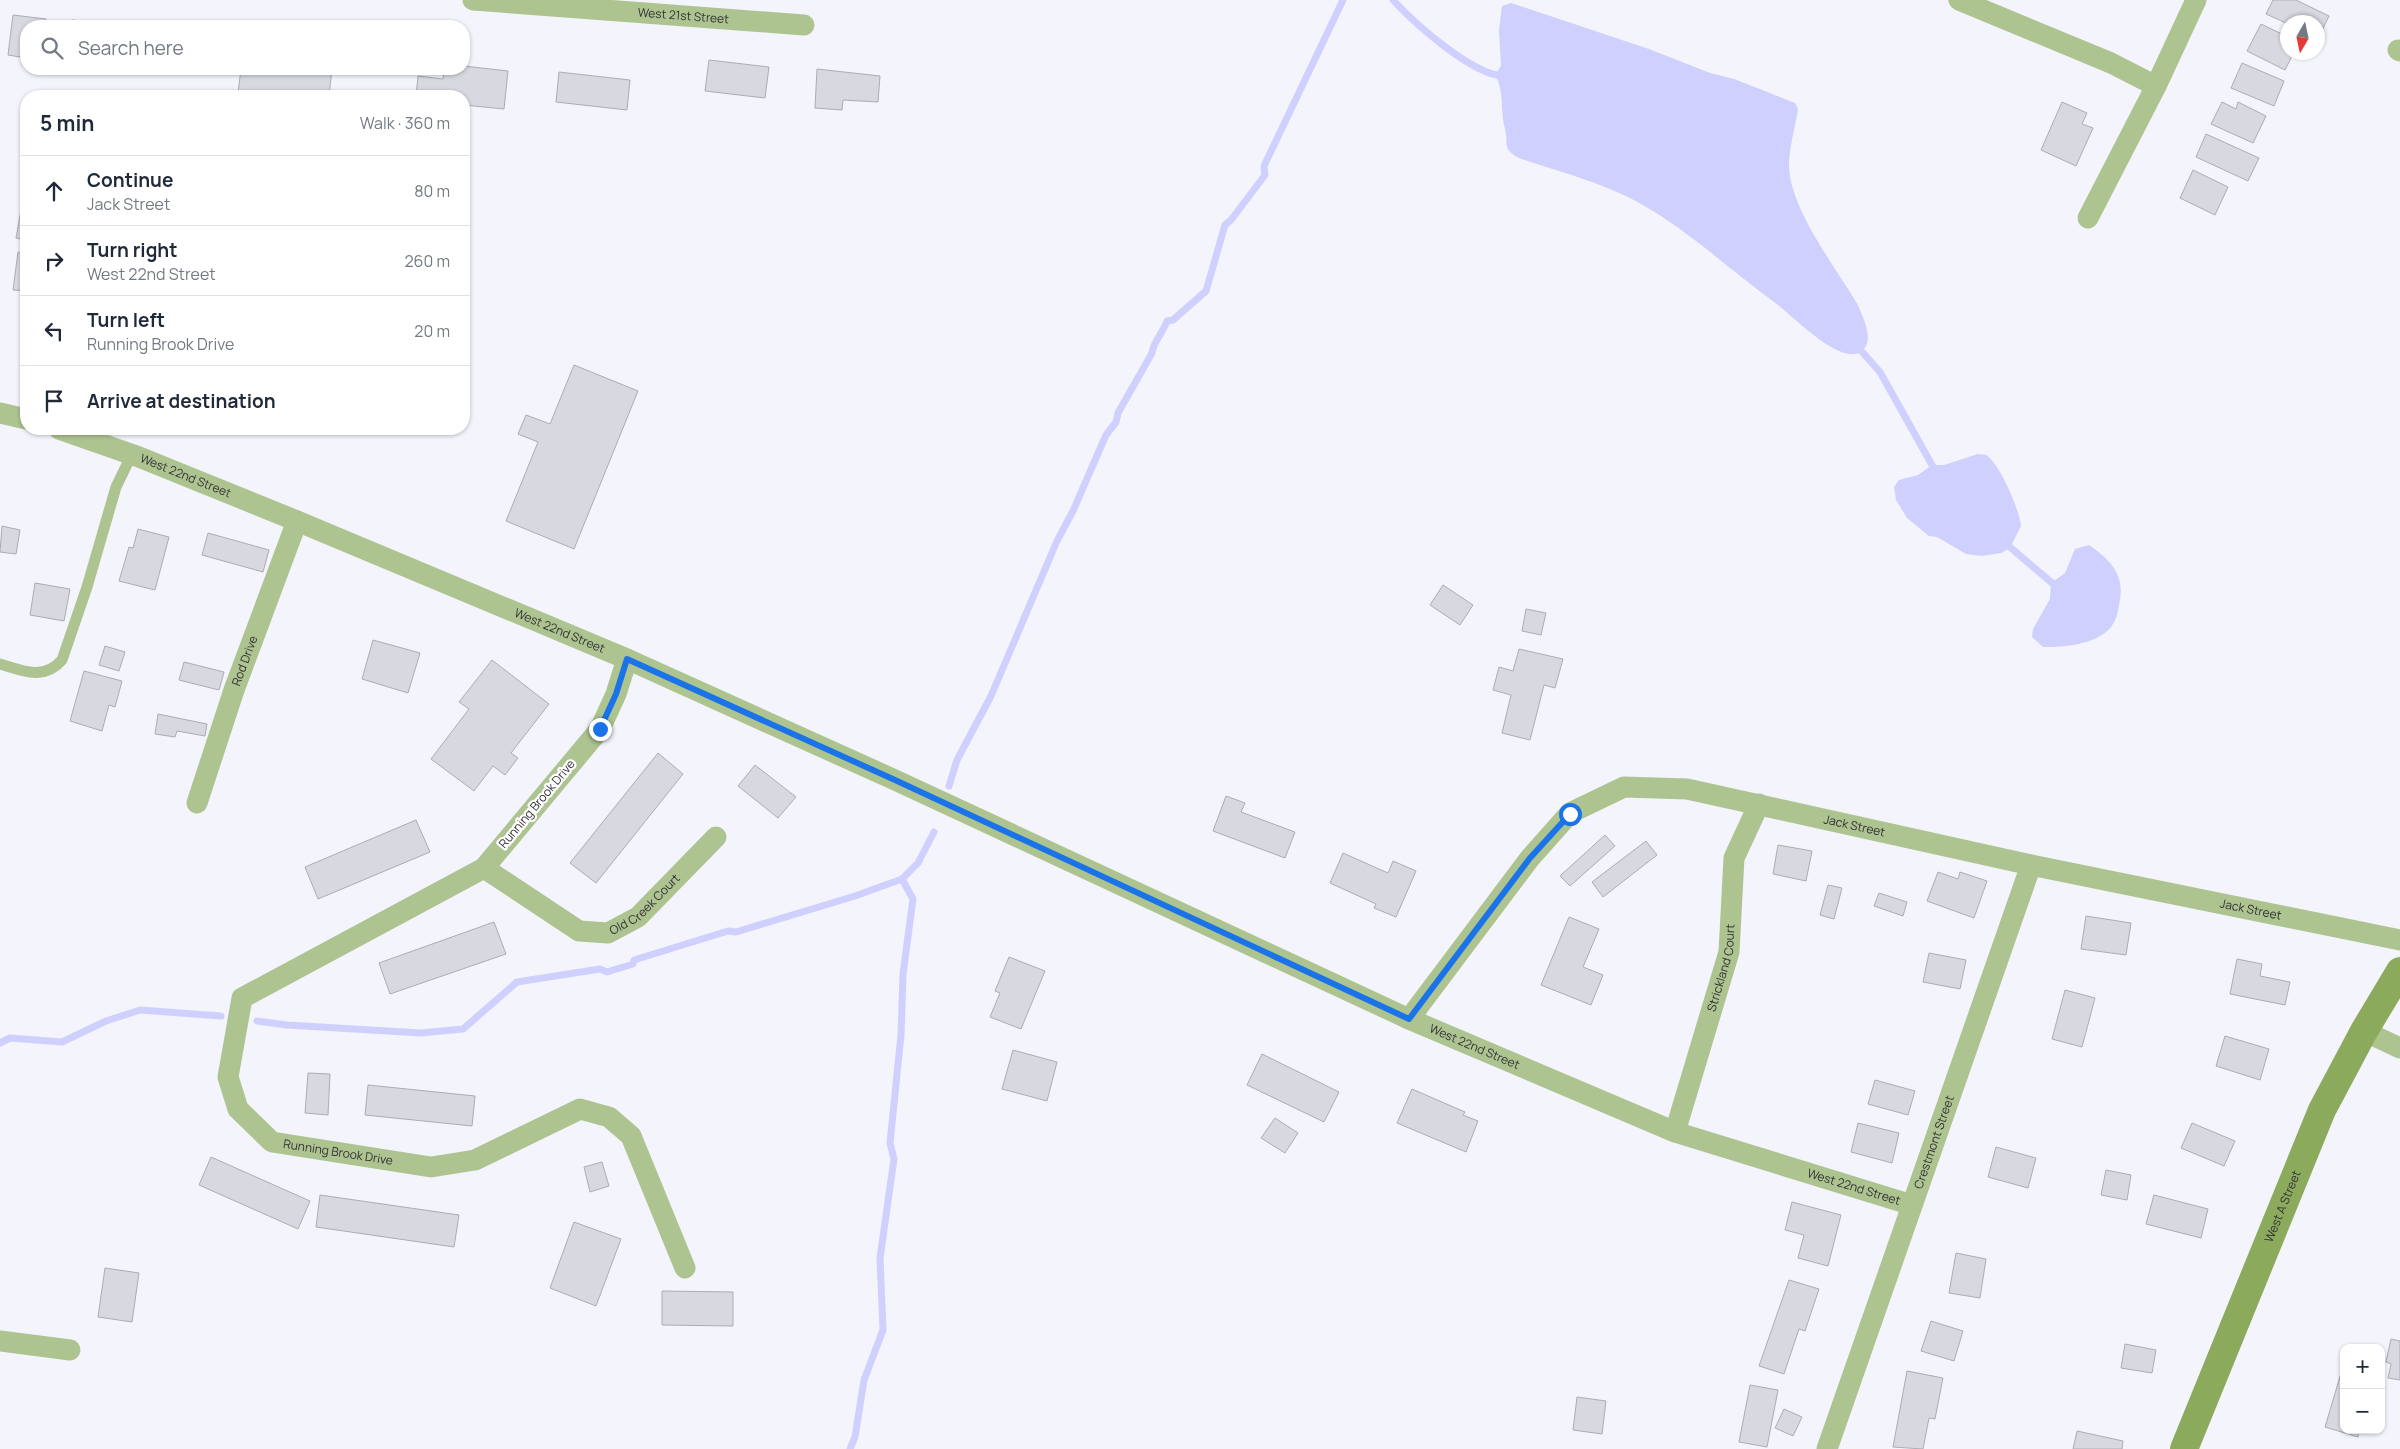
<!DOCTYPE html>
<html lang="en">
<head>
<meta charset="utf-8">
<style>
	body { margin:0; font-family:Manrope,sans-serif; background:#f6f6f7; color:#1f2937 }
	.controls { position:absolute; right:15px; bottom:15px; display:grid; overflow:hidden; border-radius:10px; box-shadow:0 1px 4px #0004 }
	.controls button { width:45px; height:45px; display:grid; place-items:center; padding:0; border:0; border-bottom:1px solid #e0e1e3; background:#fff; color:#1f2937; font:25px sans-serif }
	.compass { position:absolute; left:2280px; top:15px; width:45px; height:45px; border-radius:50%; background:#fff; box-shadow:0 1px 4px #0004; rotate:189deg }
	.stop { position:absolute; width:15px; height:15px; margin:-11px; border:4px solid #1a73e8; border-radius:50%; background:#fff }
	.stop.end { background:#1a73e8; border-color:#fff; box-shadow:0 1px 5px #0008 }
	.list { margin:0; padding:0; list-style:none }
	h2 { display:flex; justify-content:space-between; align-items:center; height:65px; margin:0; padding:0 20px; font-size:21px }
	h2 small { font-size:16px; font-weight:400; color:#747a83 }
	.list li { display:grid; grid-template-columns:32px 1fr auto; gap:15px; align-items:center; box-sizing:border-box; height:70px; padding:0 20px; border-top:1px solid #e0e1e3 }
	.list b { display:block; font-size:19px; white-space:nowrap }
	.list p { margin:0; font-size:16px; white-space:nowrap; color:#747a83 }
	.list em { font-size:16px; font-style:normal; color:#747a83 }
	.icon { flex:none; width:28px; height:28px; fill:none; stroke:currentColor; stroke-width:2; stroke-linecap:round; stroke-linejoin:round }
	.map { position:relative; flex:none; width:2400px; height:1449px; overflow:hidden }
	.search { position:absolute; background:#fff; box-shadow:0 1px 4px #0004; left:20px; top:20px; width:450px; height:55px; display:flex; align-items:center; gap:12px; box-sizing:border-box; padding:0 18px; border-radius:20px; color:#747a83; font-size:19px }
	.panel { position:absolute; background:#fff; box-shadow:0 1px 4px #0004; left:20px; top:90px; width:450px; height:345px; border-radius:20px }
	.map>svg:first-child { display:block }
</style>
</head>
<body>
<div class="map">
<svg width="2400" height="1449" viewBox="0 0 2400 1449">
	<rect width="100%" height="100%" fill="#f4f4fd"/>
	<!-- water -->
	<g fill="#cfd0fd">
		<path d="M 1511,3 L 1649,49 L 1710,73 L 1734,79 L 1795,103 L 1798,109 C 1795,128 1789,148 1789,166 C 1790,209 1836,268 1858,305 C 1863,318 1875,340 1862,351 C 1841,368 1790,313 1774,302 C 1730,270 1690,232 1643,205 C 1605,183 1560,172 1519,158 C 1501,148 1509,145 1505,129 C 1500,111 1505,92 1495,75 L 1501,66 L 1499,30 L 1502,6 Z"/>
		<path d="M 1978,454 C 1981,455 1984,454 1986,455 C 1999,462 2020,511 2021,526 L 2010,548 L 2001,553 L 1982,556 L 1966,554 L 1937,537 L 1929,536 L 1907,518 L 1896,500 L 1894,487 L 1899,480 L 1918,475 L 1932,465 L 1944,465 Z"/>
		<path d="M 2089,545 C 2112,561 2126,576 2119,605 C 2118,612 2116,621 2111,627 C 2096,645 2065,647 2043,647 L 2032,637 L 2033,629 L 2050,599 L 2051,583 L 2065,573 L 2075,549 Z"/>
	</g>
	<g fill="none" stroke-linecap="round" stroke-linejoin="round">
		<!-- stream -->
		<g stroke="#cfd0fd" stroke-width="7">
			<path d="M 1393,0 C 1414,23 1471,74 1503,76"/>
			<path d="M 1856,345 L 1880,372 L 1932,465 L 1938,472"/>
			<path d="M 2004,542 L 2058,588"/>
			<path d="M 949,786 L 957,760 L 991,696 L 1057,541 L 1073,511 L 1106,435 L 1116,422 L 1118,413 L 1152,353 C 1153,342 1163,333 1167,321 L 1173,320 L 1206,291 L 1225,225 L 1231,220 L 1265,175 L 1264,166 L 1343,0"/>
			<path d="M 257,1021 L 287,1025 L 421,1033 L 463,1029 L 517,982 L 600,969 L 607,972 L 633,964 L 634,960 L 728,931 L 736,932 L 855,896 L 902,879 L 918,863 L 934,832"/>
			<path d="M 0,1043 L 10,1038 L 62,1042 L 106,1021 L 140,1010 L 221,1016"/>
			<path d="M 850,1449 L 855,1437 L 864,1380 L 883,1330 L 880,1258 L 894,1159 L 890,1143 L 901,1035 L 903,974 L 913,899 L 902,879"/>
		</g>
	</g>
	<!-- building -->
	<g fill="#d8d8e1" stroke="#acacb4">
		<path d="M 2273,0 L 2296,0 L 2329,16 L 2318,39 L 2318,22 L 2288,22 L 2288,24 L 2266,14 Z"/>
		<path d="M 13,15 L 46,19 L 45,26 L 26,26 L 26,58 L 8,55 Z"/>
		<path d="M 72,20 L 105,24 L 104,26 L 71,26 Z"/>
		<path d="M 2261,24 L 2288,37 L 2288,52 L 2294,52 L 2285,70 L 2247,51 Z"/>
		<path d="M 709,60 L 769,67 L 765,98 L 705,91 Z"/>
		<path d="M 2242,63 L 2284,81 L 2274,106 L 2231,88 Z"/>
		<path d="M 464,66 L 508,71 L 504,109 L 464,105 L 464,96 L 416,96 L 418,76 L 443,79 L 444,69 L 464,69 Z"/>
		<path d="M 241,69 L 332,69 L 329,96 L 262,96 L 238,93 Z"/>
		<path d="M 817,69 L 880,76 L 878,102 L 843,100 L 842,110 L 815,108 Z"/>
		<path d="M 559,72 L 630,80 L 627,110 L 556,102 Z"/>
		<path d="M 2062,102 L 2087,113 L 2082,124 L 2093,128 L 2076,166 L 2041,150 Z"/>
		<path d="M 2222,102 L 2236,109 L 2238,102 L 2266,116 L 2253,143 L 2211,124 Z"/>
		<path d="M 2206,134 L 2259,158 L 2248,181 L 2196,157 Z"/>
		<path d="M 2193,170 L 2228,187 L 2215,215 L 2180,198 Z"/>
		<path d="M 26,182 L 26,240 L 16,238 Z"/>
		<path d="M 18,252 L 26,254 L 26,291 L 13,290 Z"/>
		<path d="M 574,365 L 638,391 L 574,549 L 506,521 L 538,442 L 518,434 L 526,415 L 550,424 Z"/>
		<path d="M 2,526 L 20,530 L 16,554 L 0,552 Z"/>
		<path d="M 138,529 L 169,537 L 155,590 L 119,581 L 129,547 L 133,548 Z"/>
		<path d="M 208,533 L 269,550 L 263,572 L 202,555 Z"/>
		<path d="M 35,583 L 70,589 L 64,621 L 30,615 Z"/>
		<path d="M 1443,585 L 1473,605 L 1460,625 L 1430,605 Z"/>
		<path d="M 1526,609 L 1546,613 L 1541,635 L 1522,631 Z"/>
		<path d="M 373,640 L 420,653 L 408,693 L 362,679 Z"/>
		<path d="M 105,646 L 125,652 L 119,671 L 99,665 Z"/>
		<path d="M 1519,649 L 1563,659 L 1555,688 L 1544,685 L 1530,740 L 1502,733 L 1511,695 L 1493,690 L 1499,667 L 1513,671 Z"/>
		<path d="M 492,660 L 549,704 L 511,753 L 518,758 L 505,775 L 493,766 L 474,791 L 431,759 L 469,709 L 459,702 Z"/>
		<path d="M 184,662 L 224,672 L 219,690 L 179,680 Z"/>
		<path d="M 84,671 L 122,681 L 115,707 L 109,705 L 102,731 L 70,721 Z"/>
		<path d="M 158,714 L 207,724 L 205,736 L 177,731 L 175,737 L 155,734 Z"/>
		<path d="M 658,753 L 683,774 L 596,883 L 570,863 Z"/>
		<path d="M 755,765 L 796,797 L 778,818 L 738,786 Z"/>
		<path d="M 1226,796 L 1245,803 L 1241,812 L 1295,832 L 1285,858 L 1213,831 Z"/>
		<path d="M 416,820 L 430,852 L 318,899 L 305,867 Z"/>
		<path d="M 1605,835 L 1615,846 L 1570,886 L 1560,876 Z"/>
		<path d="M 1646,841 L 1657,855 L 1603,897 L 1592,882 Z"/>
		<path d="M 1778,845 L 1812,851 L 1806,881 L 1773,874 Z"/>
		<path d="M 1343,853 L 1388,873 L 1393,861 L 1416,871 L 1396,917 L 1374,908 L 1376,904 L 1330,883 Z"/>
		<path d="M 1938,872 L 1958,879 L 1960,872 L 1987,881 L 1974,918 L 1927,901 Z"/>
		<path d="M 1828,885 L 1842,888 L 1834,919 L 1820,915 Z"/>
		<path d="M 1879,893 L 1907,902 L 1903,916 L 1874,906 Z"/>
		<path d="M 2086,916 L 2131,923 L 2126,955 L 2081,949 Z"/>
		<path d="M 1569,917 L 1599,929 L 1583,967 L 1603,975 L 1591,1005 L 1541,985 Z"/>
		<path d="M 494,922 L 506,954 L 390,994 L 379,963 Z"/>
		<path d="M 1929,953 L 1966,960 L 1960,989 L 1923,982 Z"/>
		<path d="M 1009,957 L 1045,971 L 1021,1029 L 990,1017 L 1000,993 L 995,991 Z"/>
		<path d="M 2237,959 L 2262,964 L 2260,976 L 2290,982 L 2285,1005 L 2230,994 Z"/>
		<path d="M 2065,990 L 2095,998 L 2082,1047 L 2052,1039 Z"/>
		<path d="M 2225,1036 L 2269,1049 L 2260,1080 L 2216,1066 Z"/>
		<path d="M 1013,1050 L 1057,1062 L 1047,1101 L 1002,1089 Z"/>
		<path d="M 1262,1054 L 1339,1092 L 1324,1122 L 1247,1085 Z"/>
		<path d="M 308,1073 L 330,1074 L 328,1115 L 305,1113 Z"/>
		<path d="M 1875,1080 L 1915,1091 L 1908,1115 L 1868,1104 Z"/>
		<path d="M 368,1085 L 475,1096 L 472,1126 L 365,1115 Z"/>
		<path d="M 1412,1089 L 1465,1112 L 1463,1115 L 1478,1121 L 1466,1152 L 1397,1123 Z"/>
		<path d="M 1275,1118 L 1298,1133 L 1285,1153 L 1261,1138 Z"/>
		<path d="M 1858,1123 L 1899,1133 L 1892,1163 L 1851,1152 Z"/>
		<path d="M 2192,1123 L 2235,1141 L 2224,1166 L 2181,1148 Z"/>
		<path d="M 1996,1147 L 2036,1158 L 2028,1188 L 1988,1177 Z"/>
		<path d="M 211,1157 L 310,1201 L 298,1229 L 199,1185 Z"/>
		<path d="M 602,1162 L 609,1186 L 590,1192 L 584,1167 Z"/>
		<path d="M 2106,1170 L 2131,1175 L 2127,1200 L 2101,1195 Z"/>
		<path d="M 320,1195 L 459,1215 L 454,1247 L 316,1227 Z"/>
		<path d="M 2154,1195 L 2208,1209 L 2201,1238 L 2146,1224 Z"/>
		<path d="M 1792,1202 L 1841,1215 L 1828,1266 L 1798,1258 L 1804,1235 L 1785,1230 Z"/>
		<path d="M 574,1222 L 621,1239 L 596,1306 L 550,1288 Z"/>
		<path d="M 1956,1253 L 1986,1259 L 1980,1298 L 1949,1293 Z"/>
		<path d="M 105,1268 L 139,1273 L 132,1322 L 98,1317 Z"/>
		<path d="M 1789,1280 L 1819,1289 L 1805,1331 L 1799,1329 L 1784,1374 L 1759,1366 Z"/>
		<path d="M 662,1291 L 733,1292 L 733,1326 L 662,1325 Z"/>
		<path d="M 1931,1321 L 1963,1331 L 1954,1361 L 1921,1351 Z"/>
		<path d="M 2391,1339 L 2400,1341 L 2400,1380 L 2388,1378 L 2391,1364 L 2386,1362 Z"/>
		<path d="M 2125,1344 L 2156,1350 L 2152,1373 L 2121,1368 Z"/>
		<path d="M 2344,1363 L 2344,1430 L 2359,1430 L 2358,1437 L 2325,1427 Z"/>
		<path d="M 1907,1371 L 1943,1378 L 1935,1419 L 1929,1418 L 1923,1449 L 1893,1447 Z"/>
		<path d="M 1750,1385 L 1778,1390 L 1767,1447 L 1739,1442 Z"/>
		<path d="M 1577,1397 L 1606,1401 L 1602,1434 L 1573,1430 Z"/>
		<path d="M 1784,1409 L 1802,1417 L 1793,1436 L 1775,1428 Z"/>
		<path d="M 2077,1431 L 2123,1441 L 2122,1449 L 2073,1449 Z"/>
	</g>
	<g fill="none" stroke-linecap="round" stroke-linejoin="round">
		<!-- lane -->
		<path stroke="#aec490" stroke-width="11" d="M 0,664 C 24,671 43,681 62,660 L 87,587 L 116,487 L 132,454"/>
		<!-- street -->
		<g stroke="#aec490" stroke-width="21">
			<path id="s1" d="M 473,0 L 804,25"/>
			<path d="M 1959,0 L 2111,63 L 2156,86 L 2196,0"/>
			<path d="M 2398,50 L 2400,51"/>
			<path d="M 2088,218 L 2156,86"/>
			<path d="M 0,413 L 26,419"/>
			<path id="s2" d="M 59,429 L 139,457 L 297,521 L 627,659 L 895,780 L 1409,1019 L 1675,1132 L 1912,1205"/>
			<path id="s3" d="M 627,659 L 616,694 L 600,729 L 484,868 L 242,998 L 228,1077 L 238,1109 L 272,1142 L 431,1167 L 475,1160 L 580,1109 L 609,1117 L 631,1136 L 685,1268"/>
			<path id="s4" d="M 197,803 L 234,690 L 297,521"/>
			<path id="s5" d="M 484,868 L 579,931 L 608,933 L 638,917 L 716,837"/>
			<path id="s6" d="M 1409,1019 L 1530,858 L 1570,813 L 1624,787 L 1687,789 L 2031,865 L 2400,940"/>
			<path d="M 2364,1031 L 2400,1048"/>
			<path id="s7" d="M 1675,1132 L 1729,952 L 1734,858 L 1759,804"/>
			<path d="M 0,1341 L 70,1350"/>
			<path id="s8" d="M 1827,1449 L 2031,865"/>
		</g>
		<!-- secondary -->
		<path stroke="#8caa5c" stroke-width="28" id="s9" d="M 2184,1449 L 2322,1110 L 2364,1031 L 2400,971"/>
	</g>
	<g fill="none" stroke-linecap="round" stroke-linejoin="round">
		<!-- route -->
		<path stroke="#1a73e8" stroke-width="6" d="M 600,729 L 616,694 L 627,659 L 895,780 L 1409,1019 L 1530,858 L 1570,814"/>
	</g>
	<g text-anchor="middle" stroke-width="4.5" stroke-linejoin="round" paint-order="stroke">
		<!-- street labels -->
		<g font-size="12" fill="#303034" stroke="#fff">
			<text dy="4" stroke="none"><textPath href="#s1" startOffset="211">West 21st Street</textPath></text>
			<text dy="4" stroke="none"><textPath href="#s2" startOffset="135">West 22nd Street</textPath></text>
			<text dy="4" stroke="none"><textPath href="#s2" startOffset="540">West 22nd Street</textPath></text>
			<text dy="4" stroke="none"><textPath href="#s4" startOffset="150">Rod Drive</textPath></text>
			<text transform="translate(537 804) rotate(-50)" y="4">Running Brook Drive</text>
			<text dy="4" stroke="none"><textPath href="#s6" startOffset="556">Jack Street</textPath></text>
			<text dy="4" stroke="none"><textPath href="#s5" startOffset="190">Old Creek Court</textPath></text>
			<text dy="4" stroke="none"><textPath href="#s6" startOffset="961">Jack Street</textPath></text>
			<text dy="4" stroke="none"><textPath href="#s7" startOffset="171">Strickland Court</textPath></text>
			<text dy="4" stroke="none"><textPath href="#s2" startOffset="1545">West 22nd Street</textPath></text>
			<text dy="4" stroke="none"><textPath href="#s8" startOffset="325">Crestmont Street</textPath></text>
			<text dy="4" stroke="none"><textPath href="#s3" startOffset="759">Running Brook Drive</textPath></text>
			<text dy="4" stroke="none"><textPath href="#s2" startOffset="1950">West 22nd Street</textPath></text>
			<text dy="4" stroke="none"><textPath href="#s9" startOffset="262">West A Street</textPath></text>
		</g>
	</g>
</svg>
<div class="controls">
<button>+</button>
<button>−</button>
</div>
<svg class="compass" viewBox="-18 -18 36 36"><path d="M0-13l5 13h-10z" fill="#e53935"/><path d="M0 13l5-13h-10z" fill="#747a83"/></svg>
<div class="stop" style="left:1570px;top:814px"></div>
<div class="stop end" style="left:600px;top:729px"></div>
<div class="search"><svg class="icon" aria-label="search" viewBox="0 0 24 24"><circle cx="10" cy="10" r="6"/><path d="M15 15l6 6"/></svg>Search here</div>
<section class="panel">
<h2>5 min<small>Walk · 360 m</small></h2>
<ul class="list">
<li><svg class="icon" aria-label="ahead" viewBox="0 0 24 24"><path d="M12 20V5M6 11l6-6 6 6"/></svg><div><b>Continue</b><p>Jack Street</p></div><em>80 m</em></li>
<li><svg class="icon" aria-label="right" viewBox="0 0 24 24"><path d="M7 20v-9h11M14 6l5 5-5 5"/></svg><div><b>Turn right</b><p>West 22nd Street</p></div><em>260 m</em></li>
<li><svg class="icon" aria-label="left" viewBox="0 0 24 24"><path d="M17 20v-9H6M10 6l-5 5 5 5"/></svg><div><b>Turn left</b><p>Running Brook Drive</p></div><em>20 m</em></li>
<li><svg class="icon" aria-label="arrive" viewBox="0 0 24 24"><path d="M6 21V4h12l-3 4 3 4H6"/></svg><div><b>Arrive at destination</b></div></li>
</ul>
</section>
</div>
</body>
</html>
